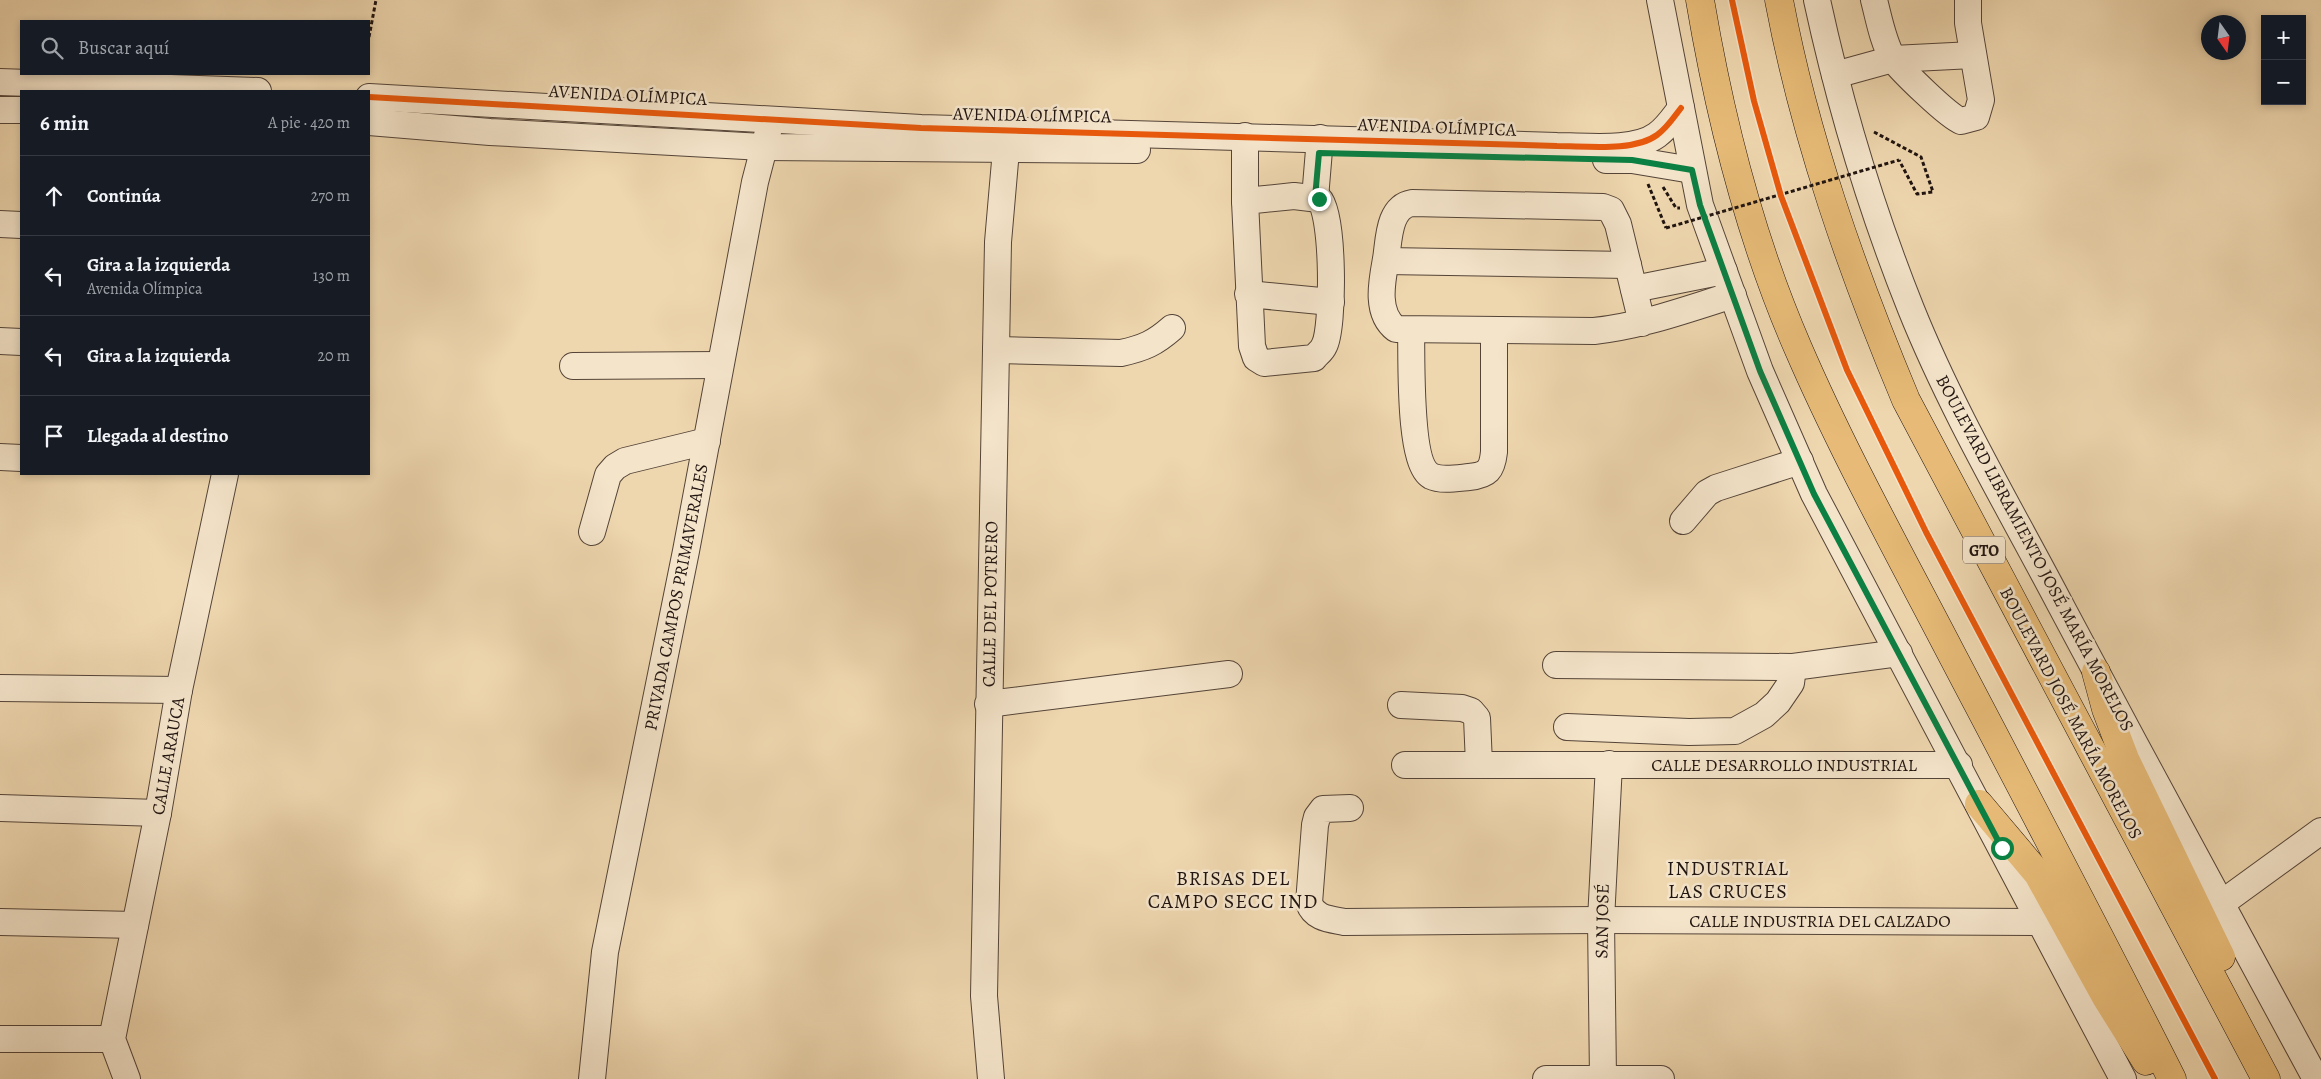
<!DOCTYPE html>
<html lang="es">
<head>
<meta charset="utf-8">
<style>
	body { margin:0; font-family:Alegreya,serif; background:#20242c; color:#f1f3f6 }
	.controls { position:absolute; right:15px; top:15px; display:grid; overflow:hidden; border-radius:0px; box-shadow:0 2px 8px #0003 }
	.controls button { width:45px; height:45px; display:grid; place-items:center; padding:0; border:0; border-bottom:1px solid #363941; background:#171b24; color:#f1f3f6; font:25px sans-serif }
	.compass { position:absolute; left:2201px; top:15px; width:45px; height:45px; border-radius:50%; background:#171b24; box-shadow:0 2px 8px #0003; rotate:166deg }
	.stop { position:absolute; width:15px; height:15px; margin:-11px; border:4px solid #0b8043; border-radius:50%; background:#fff }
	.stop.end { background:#0b8043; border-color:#fff; box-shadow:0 1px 5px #0008 }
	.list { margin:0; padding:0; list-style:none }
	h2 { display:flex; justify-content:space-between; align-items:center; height:65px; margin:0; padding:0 20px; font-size:21px }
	h2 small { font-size:16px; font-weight:400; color:#9ea1a6 }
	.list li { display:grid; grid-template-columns:32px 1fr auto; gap:15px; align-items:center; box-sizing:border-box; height:80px; padding:0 20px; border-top:1px solid #363941 }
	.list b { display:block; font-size:19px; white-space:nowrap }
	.list p { margin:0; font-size:16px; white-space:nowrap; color:#9ea1a6 }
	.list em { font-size:16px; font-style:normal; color:#9ea1a6 }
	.icon { flex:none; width:28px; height:28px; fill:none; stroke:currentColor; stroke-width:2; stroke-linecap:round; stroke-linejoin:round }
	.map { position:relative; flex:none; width:2321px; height:1079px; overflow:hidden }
	.search { position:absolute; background:#171b24; box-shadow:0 2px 8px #0003; left:20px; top:20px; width:350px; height:55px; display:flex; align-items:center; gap:12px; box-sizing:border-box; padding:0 18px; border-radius:0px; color:#9ea1a6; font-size:19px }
	.panel { position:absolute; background:#171b24; box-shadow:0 2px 8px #0003; left:20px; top:90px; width:350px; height:385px; border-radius:0px }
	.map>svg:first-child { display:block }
</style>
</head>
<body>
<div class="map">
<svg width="2321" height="1079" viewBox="0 0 2321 1079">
	<rect width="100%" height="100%" fill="#eed6ae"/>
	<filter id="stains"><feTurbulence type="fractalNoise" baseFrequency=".004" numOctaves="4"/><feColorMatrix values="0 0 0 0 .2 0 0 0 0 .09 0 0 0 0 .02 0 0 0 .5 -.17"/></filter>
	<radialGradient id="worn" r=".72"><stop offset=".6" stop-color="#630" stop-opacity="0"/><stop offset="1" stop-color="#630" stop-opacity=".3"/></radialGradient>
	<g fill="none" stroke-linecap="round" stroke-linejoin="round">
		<defs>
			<g id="minor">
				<path d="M 1660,0 L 1700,205 L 1760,371 L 1814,494 L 2123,1079"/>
				<path d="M 1817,0 C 1840,106 1871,209 1911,309 C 1952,411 2009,507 2060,604 C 2144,763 2231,920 2316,1079"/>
				<path d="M 1874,0 C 1879,19 1883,42 1893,59 C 1902,71 1948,116 1961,121 L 1976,117 L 1981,100 L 1968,23 L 1968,0"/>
				<path d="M 1835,75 L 1893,59 L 1973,55"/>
				<path d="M 0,82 L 258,91"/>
				<path d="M 369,97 L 921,128 L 1557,146 C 1586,146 1634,152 1657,135 C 1667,128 1674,117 1681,108"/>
				<path d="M 0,110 L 21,110"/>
				<path d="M 369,122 L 490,132 L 763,147 L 1137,150"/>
				<path d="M 1606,160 L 1632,160 L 1692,170"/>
				<path d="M 1294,196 L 1319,199 C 1334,213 1334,329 1324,346 C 1322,351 1317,354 1314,358 L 1264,363 L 1256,358 L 1252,346 L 1245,201 Z"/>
				<path d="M 1315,198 L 1320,138"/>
				<path d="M 1245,201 L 1245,136"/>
				<path d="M 0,224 L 21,225"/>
				<path d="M 1386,261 L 1628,265"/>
				<path d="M 1634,289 L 1724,271"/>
				<path d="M 1248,294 L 1331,302"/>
				<path d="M 1642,323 L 1618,224 L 1611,210 L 1603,207 L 1412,203 C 1388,207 1389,241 1386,259 C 1382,281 1375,313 1396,329 L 1594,331 C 1642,326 1687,309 1733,295"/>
				<path d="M 1411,330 C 1412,356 1408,463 1431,476 C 1441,481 1458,478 1469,477 C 1488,475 1492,470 1494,452 L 1494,330"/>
				<path d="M 0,341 L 21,342"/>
				<path d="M 996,350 L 1121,353 C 1144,348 1155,343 1172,328"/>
				<path d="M 573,366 L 720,365"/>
				<path d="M 0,457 L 21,458"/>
				<path d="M 1683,521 L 1707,493 L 1716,488 L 1800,461"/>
				<path d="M 592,532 L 608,475 L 615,467 L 625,461 L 707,441"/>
				<path d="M 1556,665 L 1793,667 L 1899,653"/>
				<path d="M 0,688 L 179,690"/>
				<path d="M 988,704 L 1229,674"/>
				<path d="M 1401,705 L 1462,708 L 1471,711 L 1477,718 L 1479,764"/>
				<path d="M 1567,727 L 1689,732 L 1735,731 L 1764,715 L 1778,702 L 1791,683 L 1793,667"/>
				<path d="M 1405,765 L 1959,765"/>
				<path d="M 0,808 L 158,813"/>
				<path d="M 1350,808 L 1323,809 L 1317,817 L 1315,825 L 1309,903 C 1314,918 1329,919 1344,922 L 1601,920 L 2039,922"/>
				<path d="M 2222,903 L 2321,831"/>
				<path d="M 0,922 L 135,925"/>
				<path d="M 0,1039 L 112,1039"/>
				<path d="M 1603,1078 L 1601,920 L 1609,764"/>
				<path d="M 127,1079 L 112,1039 L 158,813 L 179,690 L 225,474"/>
				<path d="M 592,1079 L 605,952 L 686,551 L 755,182 L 768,132"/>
				<path d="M 991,1079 L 984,996 L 998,242 L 1006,150 L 1004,133"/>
				<path d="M 1546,1079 L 1661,1079"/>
			</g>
			<g id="major">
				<path d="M 1700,0 C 1720,119 1750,238 1798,348 C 1843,452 1898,551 1950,651 C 2025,794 2100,936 2172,1079"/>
				<path d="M 1779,0 C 1805,138 1852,271 1906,400 L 2266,1079"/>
				<path d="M 2096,672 L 2106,709 L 2125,759 L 2221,957"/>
				<path d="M 1979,804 L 2038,874 L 2106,997 L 2146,1061"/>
			</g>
		</defs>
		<!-- minor casing -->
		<use href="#minor" stroke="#544438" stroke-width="28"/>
		<!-- major casing -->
		<use href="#major" stroke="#201410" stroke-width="29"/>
		<!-- path -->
		<g stroke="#201410" stroke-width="3" stroke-dasharray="4 2.5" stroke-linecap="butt">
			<path d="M 369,37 L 376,0"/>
			<path d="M 1874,132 L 1921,157 L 1933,192 L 1917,194 L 1899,160"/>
			<path d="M 1648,184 L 1666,228"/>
			<path d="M 1663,187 L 1676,208 L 1680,208"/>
		</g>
		<!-- minor -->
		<use href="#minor" stroke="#f4e4ca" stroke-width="26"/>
		<!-- major -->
		<use href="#major" stroke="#e7bb77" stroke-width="28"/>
		<!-- path-bridge -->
		<path stroke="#201410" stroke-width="3" stroke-dasharray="4 2.5" stroke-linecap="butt" d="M 1666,228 L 1899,160"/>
		<defs>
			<g id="cycleway">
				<path d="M 1732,0 L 1754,101 L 1781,196 L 1847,370 L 1926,532 L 2215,1079"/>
				<path d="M 369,97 L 921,128 L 1557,146 C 1586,146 1634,152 1657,135 C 1667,128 1674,117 1681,108"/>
			</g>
		</defs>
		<!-- cycleway casing -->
		<use href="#cycleway" stroke="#f4e4ca" stroke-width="9"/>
		<!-- cycleway -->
		<use href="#cycleway" stroke="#e8590c" stroke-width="6"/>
	</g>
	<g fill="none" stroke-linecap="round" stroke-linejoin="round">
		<!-- route -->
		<path stroke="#0b8043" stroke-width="6" d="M 1319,199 L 1315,198 L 1319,153 L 1632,160 L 1692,170 L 1700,205 L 1760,371 L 1814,494 L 2002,848"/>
	</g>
	<g text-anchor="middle" stroke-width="5" stroke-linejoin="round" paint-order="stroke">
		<!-- shield labels -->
		<rect fill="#f4e4ca" stroke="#605248" stroke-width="1" x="1963" y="536.5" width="42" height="27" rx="4"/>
		<g font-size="16" font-weight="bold" fill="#201410">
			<text x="1984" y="556">GTO</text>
		</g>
		<!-- street labels -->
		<g font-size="18" fill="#201410" stroke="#f4e4ca">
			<text transform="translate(628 95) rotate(3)" y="6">AVENIDA OLÍMPICA</text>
			<text transform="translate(1032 115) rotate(1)" y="6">AVENIDA OLÍMPICA</text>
			<text transform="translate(1437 127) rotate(2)" y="6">AVENIDA OLÍMPICA</text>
			<text transform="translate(2035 553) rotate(62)" y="6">BOULEVARD LIBRAMIENTO JOSÉ MARÍA MORELOS</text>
			<text transform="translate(676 597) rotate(-79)" y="6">PRIVADA CAMPOS PRIMAVERALES</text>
			<text transform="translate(990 604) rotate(-89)" y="6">CALLE DEL POTRERO</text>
			<text transform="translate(2071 713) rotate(62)" y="6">BOULEVARD JOSÉ MARÍA MORELOS</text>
			<text transform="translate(168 756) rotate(-80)" y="6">CALLE ARAUCA</text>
			<text x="1784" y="771">CALLE DESARROLLO INDUSTRIAL</text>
			<text transform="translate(1602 921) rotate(-89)" y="6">SAN JOSÉ</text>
			<text x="1820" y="927">CALLE INDUSTRIA DEL CALZADO</text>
		</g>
		<!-- quarter labels -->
		<g font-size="20" letter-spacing="1" fill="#201410" stroke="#f4e4ca">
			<text x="1728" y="875">INDUSTRIAL<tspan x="1728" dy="23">LAS CRUCES</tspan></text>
			<text x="1233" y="885">BRISAS DEL<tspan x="1233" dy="23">CAMPO SECC IND</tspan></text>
		</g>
	</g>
	<rect width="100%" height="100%" filter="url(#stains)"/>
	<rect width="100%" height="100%" fill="url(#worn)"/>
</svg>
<div class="controls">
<button>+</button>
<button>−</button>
</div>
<svg class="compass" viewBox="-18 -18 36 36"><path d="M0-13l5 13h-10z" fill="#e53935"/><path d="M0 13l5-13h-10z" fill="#9ea1a6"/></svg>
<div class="stop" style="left:2002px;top:848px"></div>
<div class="stop end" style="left:1319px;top:199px"></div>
<div class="search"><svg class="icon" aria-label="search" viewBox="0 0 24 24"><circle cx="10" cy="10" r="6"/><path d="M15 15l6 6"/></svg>Buscar aquí</div>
<section class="panel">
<h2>6 min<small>A pie · 420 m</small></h2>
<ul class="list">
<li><svg class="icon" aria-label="ahead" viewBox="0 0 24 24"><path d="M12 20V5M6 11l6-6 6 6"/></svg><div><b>Continúa</b></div><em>270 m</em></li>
<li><svg class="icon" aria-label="left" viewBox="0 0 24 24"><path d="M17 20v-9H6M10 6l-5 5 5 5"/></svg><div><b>Gira a la izquierda</b><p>Avenida Olímpica</p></div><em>130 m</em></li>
<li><svg class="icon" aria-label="left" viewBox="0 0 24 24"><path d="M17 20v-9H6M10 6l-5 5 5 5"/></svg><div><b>Gira a la izquierda</b></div><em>20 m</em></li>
<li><svg class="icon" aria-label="arrive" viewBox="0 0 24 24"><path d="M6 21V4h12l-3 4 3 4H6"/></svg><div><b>Llegada al destino</b></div></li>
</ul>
</section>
</div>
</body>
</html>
